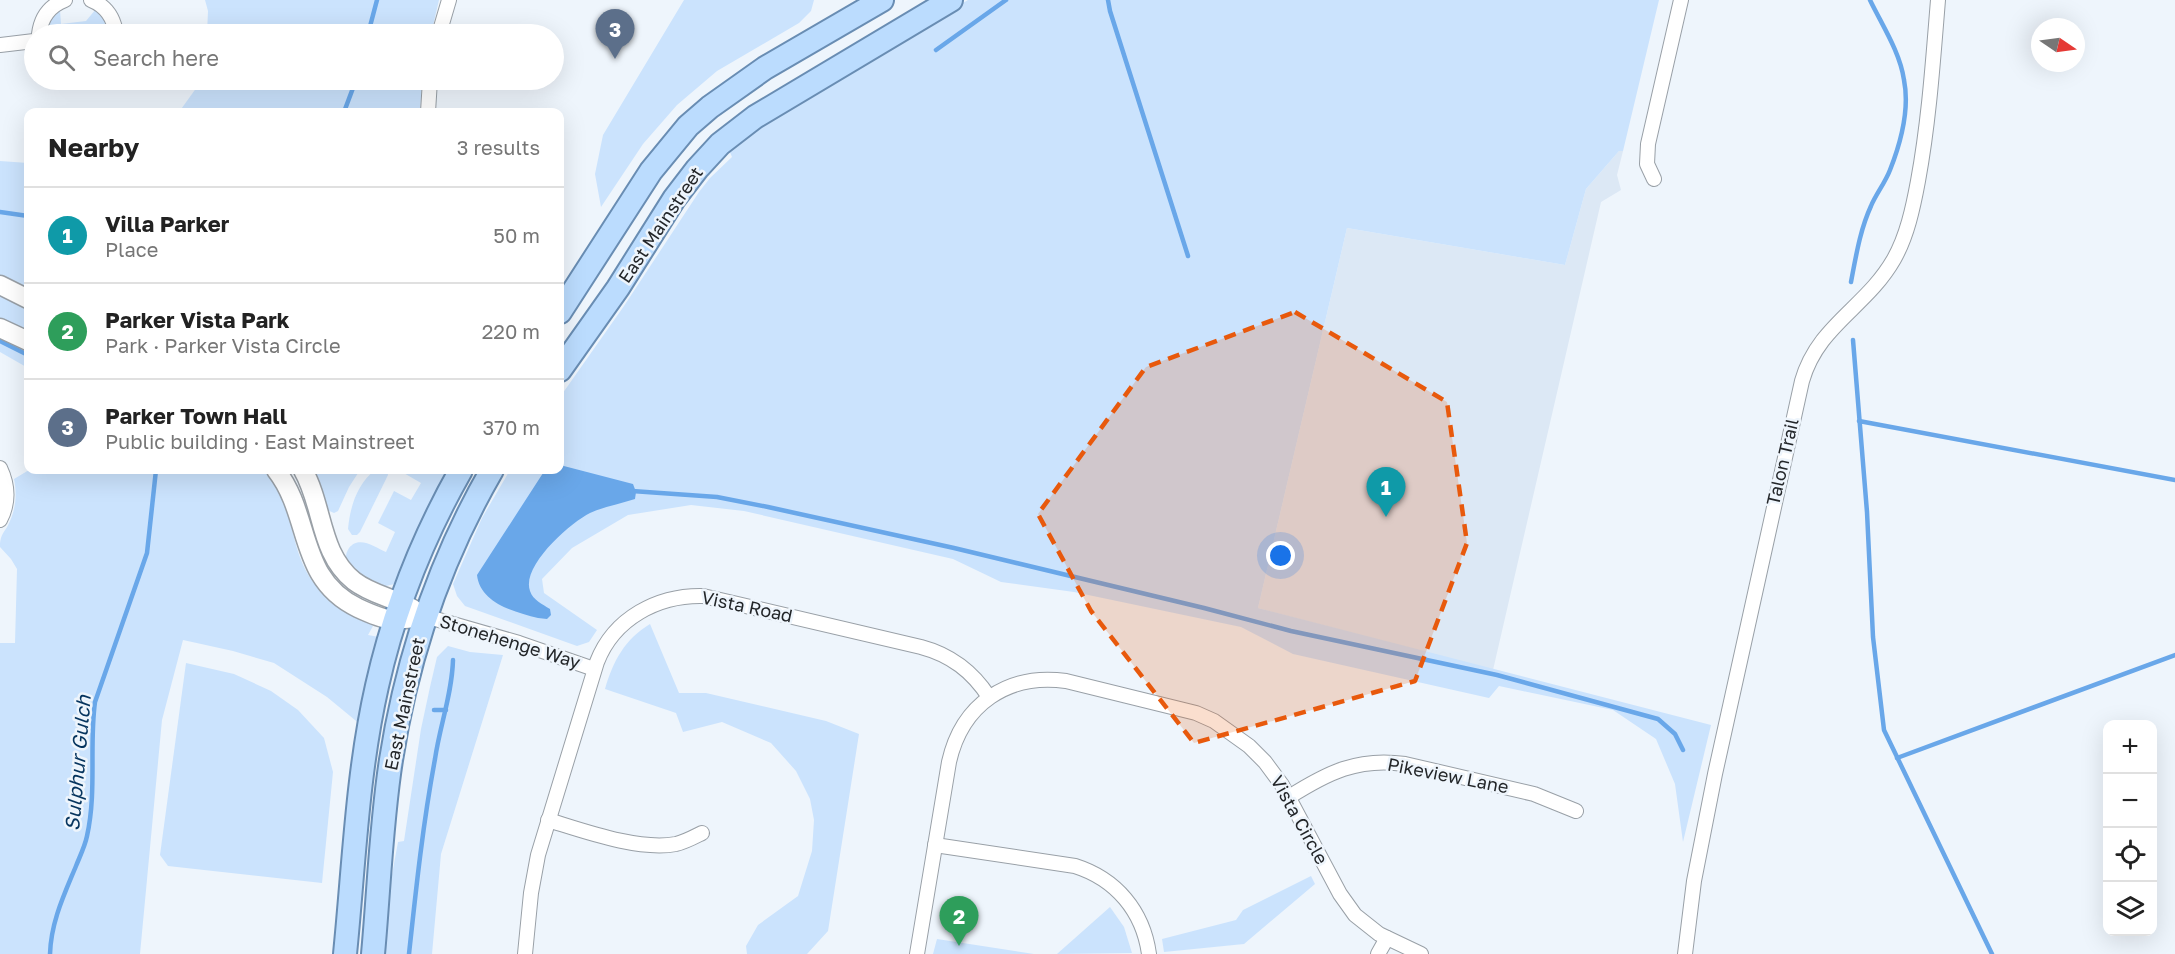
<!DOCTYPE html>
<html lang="en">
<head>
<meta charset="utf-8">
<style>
	body { margin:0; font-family:"Golos Text",sans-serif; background:#f2f2f2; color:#222 }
	.controls { position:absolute; right:18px; bottom:18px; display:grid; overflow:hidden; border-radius:12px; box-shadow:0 6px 24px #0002 }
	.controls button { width:54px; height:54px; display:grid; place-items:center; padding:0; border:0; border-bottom:2px solid #e0e0e0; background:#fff; color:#222; font:30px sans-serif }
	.compass { position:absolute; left:2031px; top:18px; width:54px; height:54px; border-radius:50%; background:#fff; box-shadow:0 6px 24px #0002; rotate:103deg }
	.you { position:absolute; left:1281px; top:556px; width:21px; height:21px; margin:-15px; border:4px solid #fff; border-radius:50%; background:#1a73e8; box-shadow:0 0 0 9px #1a73e833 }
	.badge { display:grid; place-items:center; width:39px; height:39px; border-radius:50%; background:#ea580c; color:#fff; font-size:20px; font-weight:700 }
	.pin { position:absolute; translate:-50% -50px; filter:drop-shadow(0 2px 3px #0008) }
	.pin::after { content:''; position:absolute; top:32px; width:21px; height:18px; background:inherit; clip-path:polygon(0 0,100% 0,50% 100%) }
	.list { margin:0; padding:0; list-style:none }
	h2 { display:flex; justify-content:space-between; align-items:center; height:78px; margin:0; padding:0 24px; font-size:26px }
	h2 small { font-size:20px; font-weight:400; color:#767676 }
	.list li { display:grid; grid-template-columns:39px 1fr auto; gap:18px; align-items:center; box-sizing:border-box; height:96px; padding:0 24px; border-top:2px solid #e0e0e0 }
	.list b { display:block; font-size:22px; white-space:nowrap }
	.list p { margin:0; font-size:20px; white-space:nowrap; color:#767676 }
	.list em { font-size:20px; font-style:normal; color:#767676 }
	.icon { flex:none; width:33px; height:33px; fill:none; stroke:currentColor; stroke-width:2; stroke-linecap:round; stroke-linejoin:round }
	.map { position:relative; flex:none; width:2175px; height:954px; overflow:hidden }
	.search { position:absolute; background:#fff; box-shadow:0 6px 24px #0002; left:24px; top:24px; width:540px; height:66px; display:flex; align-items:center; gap:15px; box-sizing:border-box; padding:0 21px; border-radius:33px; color:#767676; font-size:22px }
	.panel { position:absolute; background:#fff; box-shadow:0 6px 24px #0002; left:24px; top:108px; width:540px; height:366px; border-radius:12px }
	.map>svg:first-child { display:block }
</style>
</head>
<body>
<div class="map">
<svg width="2175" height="954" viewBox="0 0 2175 954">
	<rect width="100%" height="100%" fill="#eef5fc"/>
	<!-- built -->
	<path fill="#dce8f5" d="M 1619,151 L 1623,151 L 1617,175 L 1621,190 L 1601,202 L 1493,670 L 1258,608 L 1347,228 L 1565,265 L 1586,189 Z"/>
	<!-- green -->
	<g fill="#cbe3fd">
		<path d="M 205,0 L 439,0 L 431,34 L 207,34 L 208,11 Z"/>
		<path d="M 684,0 L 814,0 L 811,11 L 799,23 L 717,71 L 677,105 L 643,144 L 601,207 L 595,174 L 603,135 Z"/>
		<path d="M 968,0 L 1659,0 L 1623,151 L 1619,151 L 1586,189 L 1565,265 L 1347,228 L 1258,608 L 1711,725 L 1683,842 L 1675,784 L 1656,739 L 1613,710 L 1499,686 L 1489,698 L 1293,654 L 1241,627 L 1074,592 L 1001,582 L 953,559 L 744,511 L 691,505 L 628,515 L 572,548 L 542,579 L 544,593 L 597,630 L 589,642 L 577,646 L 465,606 L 457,596 L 453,584 L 482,518 L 510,470 L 560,470 L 560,397 L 624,306 L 699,192 L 710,178 L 732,157 L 729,150 L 751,131 Z"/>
		<path d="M 96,9 L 102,14 L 110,34 L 45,34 L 45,28 L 55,11 L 60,10 L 61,24 L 86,21 Z"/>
		<path d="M 202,80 L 422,80 L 420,112 L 179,112 Z"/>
		<path d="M 0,161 L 28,163 L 28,291 L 0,277 Z"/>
		<path d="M 0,293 L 28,308 L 28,333 L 0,319 Z"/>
		<path d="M 0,335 L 28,349 L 28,368 L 0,352 Z"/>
		<path d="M 29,470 L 266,470 C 296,503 287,548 314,583 C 322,594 332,604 344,611 C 353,617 364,619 373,626 L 368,635 L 379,637 L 361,725 L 327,697 L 274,663 L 233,651 L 183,640 L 162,720 L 140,954 L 0,954 L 0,643 L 15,643 L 17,569 L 11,559 L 0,547 C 0,533 5,533 10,521 C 16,508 17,493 14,479 Z"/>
		<path d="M 309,470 L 360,470 L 349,487 L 338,511 L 334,513 L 325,509 Z"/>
		<path d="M 375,470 L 387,470 L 388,475 L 360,532 L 357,535 L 352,535 L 348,529 C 350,507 357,484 375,470 Z"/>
		<path d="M 402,470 L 450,470 L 396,583 C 373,593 363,577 347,562 C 345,557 346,553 349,548 C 359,535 375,547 386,552 L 395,532 L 378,523 L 394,491 L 411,500 L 421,483 L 402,472 Z"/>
		<path d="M 650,624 L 679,693 L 706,693 L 826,721 L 859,734 L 828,931 L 807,954 L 747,954 L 746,946 L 758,925 L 798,896 L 812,851 L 814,820 L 810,799 L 796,771 L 771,743 L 722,722 L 683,732 L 676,713 L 605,689 C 613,661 625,639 650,624 Z"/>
		<path d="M 448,646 L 470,652 L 503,655 L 441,854 L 432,954 L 383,954 L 391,880 L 398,842 L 404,841 L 421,729 L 430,687 L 437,657 Z"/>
		<path d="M 186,663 L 234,674 L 271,691 L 298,710 L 324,738 L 333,772 L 322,883 L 168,866 L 160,855 Z"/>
		<path d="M 1311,876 L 1315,884 L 1244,944 L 1164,952 L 1162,939 L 1236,920 L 1243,910 Z"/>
		<path d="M 1110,907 L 1124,927 L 1132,953 L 1057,954 Z"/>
		<path d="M 937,939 L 1034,954 L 933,954 Z"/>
	</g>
	<!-- water -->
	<path fill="#69a7e9" d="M 560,465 L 633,484 L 636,492 L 635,499 C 620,504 603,507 590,513 C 570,523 521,566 530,591 C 533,600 542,604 550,609 L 551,615 L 547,619 L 538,618 C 514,612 480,603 477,575 L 545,470 L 560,470 Z"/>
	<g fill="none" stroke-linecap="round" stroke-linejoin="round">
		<!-- stream -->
		<g stroke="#69a7e9" stroke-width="4.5">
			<path d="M 1108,0 L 1110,11 L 1188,256"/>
			<path d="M 368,34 L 377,0"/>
			<path d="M 936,50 L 1006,0"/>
			<path d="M 344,112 L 356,80"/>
			<path d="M 0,212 L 28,216"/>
			<path d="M 1851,282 C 1856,256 1860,230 1871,206 C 1876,194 1885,183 1890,170 C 1901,142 1910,110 1904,80 C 1900,52 1882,25 1870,0"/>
			<path d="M 1853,340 L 1867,512 L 1873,637 L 1884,730 L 1992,954"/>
			<path d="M 0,341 L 28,355"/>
			<path d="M 1859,421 L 2175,480"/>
			<path d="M 632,491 L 717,497 L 768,507 L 954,548 L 1204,608 L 1291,631 L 1497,675 L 1658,719 L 1675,734 L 1683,750"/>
			<path d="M 434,710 L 446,710"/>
			<path d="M 1897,758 L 2175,655"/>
			<path d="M 50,954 C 51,922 64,895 76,866 C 80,856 85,846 87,836 C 97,791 89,746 95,702 L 147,553 L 156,470"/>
			<path d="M 409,954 C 416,889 423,823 435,759 C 440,725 452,694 453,660"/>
		</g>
		<defs>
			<g id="minor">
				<path d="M 91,0 C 106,6 114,18 116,34"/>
				<path d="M 39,34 C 41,18 49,6 65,0"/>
				<path d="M 439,34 L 449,0"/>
				<path d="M 0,45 L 34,41"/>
				<path d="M 428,112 L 430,80"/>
				<path d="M 1654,179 L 1647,164 L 1648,144 L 1681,0"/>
				<path d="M 0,468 C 8,485 9,503 0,520"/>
				<path d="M 425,616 L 519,643 L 594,669"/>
				<path d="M 1289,797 C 1327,773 1358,757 1405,764 L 1534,794 L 1576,811"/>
				<path d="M 548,820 C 584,831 639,851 676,844 C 685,842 694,837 702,833"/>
				<path d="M 935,845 L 1075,866 C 1116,879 1143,911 1149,954"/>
				<path d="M 525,954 L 531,893 L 538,855 L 597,662 C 614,618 658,595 703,596 L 921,647 C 951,655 972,671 989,697"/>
				<path d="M 917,954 L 949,762 C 962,704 1008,673 1066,681 L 1196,713 L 1214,721 L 1249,746 L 1265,762 L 1282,785 L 1340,894 L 1355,915 L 1379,934 L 1421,954"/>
				<path d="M 1378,954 L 1387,938"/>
				<path d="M 1685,954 L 1694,881 L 1715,774 L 1802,381 C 1818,325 1866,308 1894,259 C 1907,236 1913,208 1918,181 C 1929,121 1933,61 1938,0"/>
			</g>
			<g id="tertiary">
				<path d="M 0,285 L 28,299"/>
				<path d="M 0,328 L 28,341"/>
				<path d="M 276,470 C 312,516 297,579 358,608 C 388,622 393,622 425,616"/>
				<path d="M 303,470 C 324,507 319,553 354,581 C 372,595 395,598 413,609"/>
			</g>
			<g id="primary">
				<path d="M 560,312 L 651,171 L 688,126 L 710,107 L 765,68 L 882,0"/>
				<path d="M 560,370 L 618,288 L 674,199 L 697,169 L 720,144 L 755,117 L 951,0"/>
				<path d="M 345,954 C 354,865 357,774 377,686 C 394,610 423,537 461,470"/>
				<path d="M 373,954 C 379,889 381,824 391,760 C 407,657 440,560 492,470"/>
			</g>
		</defs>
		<!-- minor casing -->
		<use href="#minor" stroke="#99a0a7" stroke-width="16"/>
		<!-- tertiary casing -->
		<use href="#tertiary" stroke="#99a0a7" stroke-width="21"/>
		<!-- primary casing -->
		<use href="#primary" stroke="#698db3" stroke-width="26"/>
		<!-- minor -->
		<use href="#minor" stroke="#fff" stroke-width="14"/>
		<!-- tertiary -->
		<use href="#tertiary" stroke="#fff" stroke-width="18"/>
		<!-- primary -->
		<use href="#primary" stroke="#bbdcfe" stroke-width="22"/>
	</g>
	<!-- marked area -->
	<path fill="#e8590c" fill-opacity="0.2" stroke="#e8590c" stroke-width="4.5" stroke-dasharray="12 8" stroke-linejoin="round" d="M 1295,312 L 1447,402 L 1467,543 L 1415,681 L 1194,743 L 1091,611 L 1038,514 L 1146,367 Z"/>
	<g text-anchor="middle" stroke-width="5" stroke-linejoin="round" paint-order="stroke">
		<!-- street labels -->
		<g font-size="18" fill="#232629" stroke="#eef5fc">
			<text transform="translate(661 225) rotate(-56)" y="6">East Mainstreet</text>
			<text transform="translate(1783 462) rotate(-77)" y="6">Talon Trail</text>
			<text transform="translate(747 607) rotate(12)" y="6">Vista Road</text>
			<text transform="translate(510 642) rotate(17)" y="6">Stonehenge Way</text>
			<text transform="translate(405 704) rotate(-78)" y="6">East Mainstreet</text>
			<text transform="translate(1448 776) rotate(11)" y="6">Pikeview Lane</text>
			<text transform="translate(1299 820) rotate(61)" y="6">Vista Circle</text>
		</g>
		<!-- water labels -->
		<g font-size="20" font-style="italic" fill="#05345e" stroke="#eef5fc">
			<text transform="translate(78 763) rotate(-85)" y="7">Sulphur Gulch</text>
		</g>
	</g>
</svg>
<div class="controls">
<button>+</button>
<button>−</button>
<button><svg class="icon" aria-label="locate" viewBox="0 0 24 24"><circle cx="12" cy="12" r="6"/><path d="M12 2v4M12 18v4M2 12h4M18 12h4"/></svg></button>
<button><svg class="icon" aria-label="layers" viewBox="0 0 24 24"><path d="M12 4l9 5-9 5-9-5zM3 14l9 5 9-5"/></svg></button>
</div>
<svg class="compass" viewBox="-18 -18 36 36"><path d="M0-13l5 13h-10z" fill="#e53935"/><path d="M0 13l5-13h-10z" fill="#767676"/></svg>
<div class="you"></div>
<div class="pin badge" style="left:1386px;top:517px;background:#0f9aa8">1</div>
<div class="pin badge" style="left:959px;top:946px;background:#2e9e5b">2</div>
<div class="pin badge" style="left:615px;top:59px;background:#5c6f8a">3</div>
<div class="search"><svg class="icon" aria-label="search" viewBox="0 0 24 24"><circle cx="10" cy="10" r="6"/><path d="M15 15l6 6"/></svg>Search here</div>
<section class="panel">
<h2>Nearby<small>3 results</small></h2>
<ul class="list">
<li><span class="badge" style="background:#0f9aa8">1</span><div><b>Villa Parker</b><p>Place</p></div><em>50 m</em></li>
<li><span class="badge" style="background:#2e9e5b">2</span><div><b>Parker Vista Park</b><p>Park · Parker Vista Circle</p></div><em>220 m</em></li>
<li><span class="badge" style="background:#5c6f8a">3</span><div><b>Parker Town Hall</b><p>Public building · East Mainstreet</p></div><em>370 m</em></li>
</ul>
</section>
</div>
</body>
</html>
